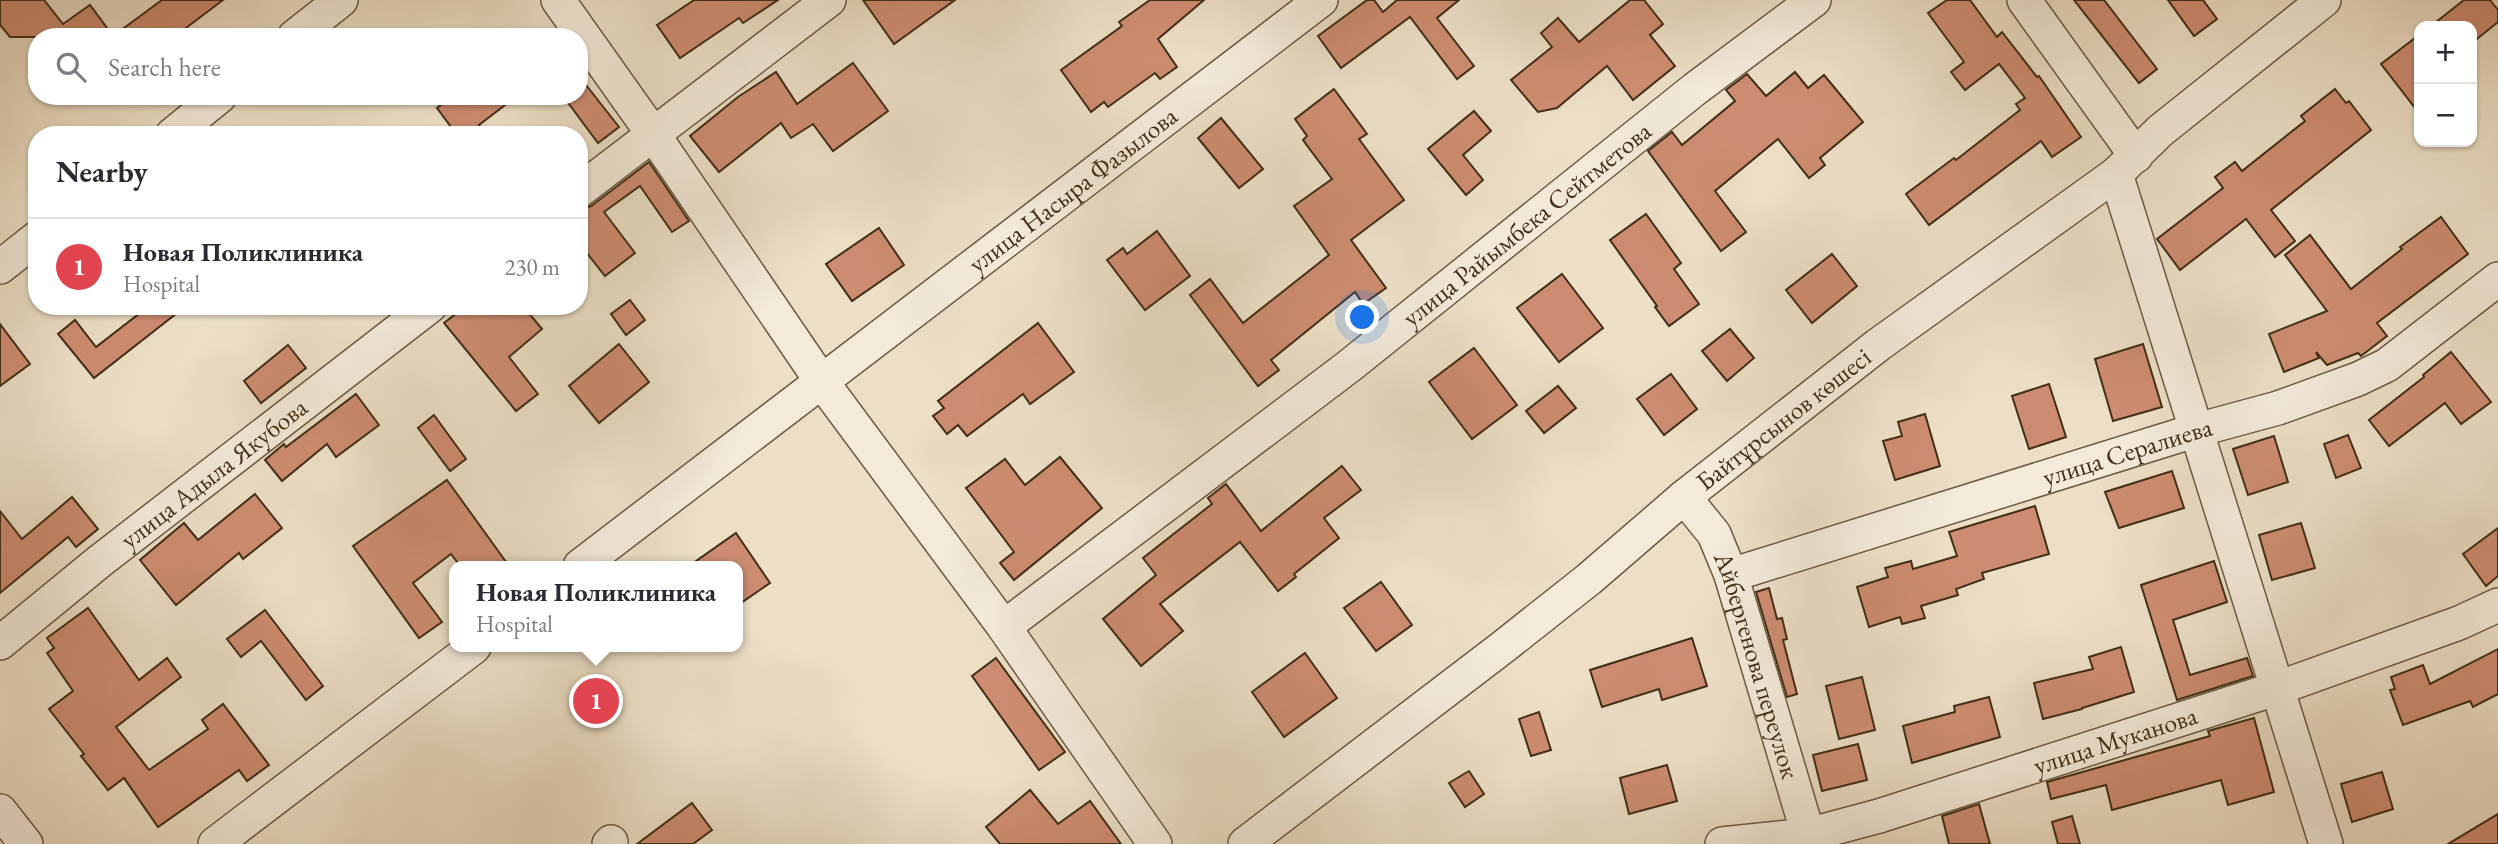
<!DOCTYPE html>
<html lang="en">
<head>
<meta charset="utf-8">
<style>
	body { margin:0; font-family:"EB Garamond",serif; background:#f7f7f7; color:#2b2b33 }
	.controls { position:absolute; right:21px; top:21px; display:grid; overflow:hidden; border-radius:14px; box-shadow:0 2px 5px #0004 }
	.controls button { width:63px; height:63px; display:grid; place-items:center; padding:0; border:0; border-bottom:2px solid #e1e1e2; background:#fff; color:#2b2b33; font:35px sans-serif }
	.you { position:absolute; left:1363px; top:318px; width:24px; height:24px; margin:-18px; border:5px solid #fff; border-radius:50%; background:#1a73e8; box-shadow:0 0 0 10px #1a73e833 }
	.badge { display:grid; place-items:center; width:46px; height:46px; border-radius:50%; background:#8f2418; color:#fff; font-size:23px; font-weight:700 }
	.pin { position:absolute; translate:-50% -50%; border:4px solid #fff; box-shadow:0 2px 7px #0006 }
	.popup { position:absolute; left:449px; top:561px; width:294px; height:91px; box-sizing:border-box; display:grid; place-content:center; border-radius:14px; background:#fff; filter:drop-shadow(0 2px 5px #0005); font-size:23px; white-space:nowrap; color:#7c7c81 }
	.popup b { font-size:26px; color:#2b2b33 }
	.popup::after { content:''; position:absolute; left:50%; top:100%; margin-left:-14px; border:14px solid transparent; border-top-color:#fff }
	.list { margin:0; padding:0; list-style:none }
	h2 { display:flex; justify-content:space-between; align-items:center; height:91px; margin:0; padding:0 28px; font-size:30px }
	h2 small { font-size:23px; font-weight:400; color:#7c7c81 }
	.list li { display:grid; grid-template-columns:46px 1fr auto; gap:21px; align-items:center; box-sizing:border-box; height:98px; padding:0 28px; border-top:2px solid #e1e1e2 }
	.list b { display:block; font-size:26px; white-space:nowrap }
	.list p { margin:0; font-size:23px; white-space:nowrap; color:#7c7c81 }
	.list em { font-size:23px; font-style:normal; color:#7c7c81 }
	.icon { flex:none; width:38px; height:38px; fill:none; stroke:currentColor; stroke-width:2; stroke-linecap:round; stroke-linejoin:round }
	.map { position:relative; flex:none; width:2498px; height:844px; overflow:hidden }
	.search { position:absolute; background:#fff; box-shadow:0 2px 5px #0004; left:28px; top:28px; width:560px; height:77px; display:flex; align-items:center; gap:18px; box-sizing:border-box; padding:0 24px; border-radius:28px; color:#7c7c81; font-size:26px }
	.panel { position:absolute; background:#fff; box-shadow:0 2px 5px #0004; left:28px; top:126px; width:560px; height:189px; border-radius:28px }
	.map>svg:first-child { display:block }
</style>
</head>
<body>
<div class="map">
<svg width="2498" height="844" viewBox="0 0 2498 844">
	<rect width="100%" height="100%" fill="#ecdfc6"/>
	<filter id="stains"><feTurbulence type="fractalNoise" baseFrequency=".00286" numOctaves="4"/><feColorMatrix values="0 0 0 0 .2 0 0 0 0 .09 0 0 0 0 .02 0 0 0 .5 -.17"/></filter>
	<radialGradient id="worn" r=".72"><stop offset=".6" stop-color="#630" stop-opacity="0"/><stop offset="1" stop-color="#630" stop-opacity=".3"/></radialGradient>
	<!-- building -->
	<g fill="#cd8c71" stroke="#412e16" stroke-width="2">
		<path d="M 0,0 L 44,0 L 63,24 L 90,5 L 113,36 L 162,0 L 223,0 L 174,37 L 10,37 L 0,25 Z"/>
		<path d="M 694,0 L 778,0 L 743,23 L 739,18 L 680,58 L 657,25 Z"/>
		<path d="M 863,0 L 955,0 L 894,44 Z"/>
		<path d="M 1150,0 L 1204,0 L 1158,39 L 1177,67 L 1160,79 L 1155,73 L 1108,107 L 1104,102 L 1091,112 L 1061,70 L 1122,26 L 1119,22 Z"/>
		<path d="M 1367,0 L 1374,0 L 1383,12 L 1397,0 L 1459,0 L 1437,18 L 1474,66 L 1457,79 L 1410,17 L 1341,68 L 1318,36 Z"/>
		<path d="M 1630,0 L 1644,0 L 1663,24 L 1650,35 L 1675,66 L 1633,100 L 1607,66 L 1557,108 L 1538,112 L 1511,80 L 1552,47 L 1541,33 L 1558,18 L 1579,42 Z"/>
		<path d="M 1947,0 L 1970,0 L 1997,37 L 2002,32 L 2037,77 L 2039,76 L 2081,137 L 2052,157 L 2041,141 L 1929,225 L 1906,194 L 1954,158 L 1956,160 L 2020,110 L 2016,104 L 2025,98 L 1999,64 L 1965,90 L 1951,72 L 1964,62 L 1928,13 Z"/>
		<path d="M 2074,0 L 2104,0 L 2157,69 L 2139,83 Z"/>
		<path d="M 2168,0 L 2203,0 L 2217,19 L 2194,36 Z"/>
		<path d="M 2464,0 L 2490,0 L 2498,10 L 2498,22 L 2472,43 L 2472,26 L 2431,26 Z"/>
		<path d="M 2419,35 L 2419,113 L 2381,64 Z"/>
		<path d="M 853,63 L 888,111 L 833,151 L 813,124 L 791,138 L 781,123 L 719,172 L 690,136 L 738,97 L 776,72 L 797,104 Z"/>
		<path d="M 1795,72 L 1808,88 L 1824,75 L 1863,122 L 1820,158 L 1825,165 L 1809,178 L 1778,139 L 1715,191 L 1746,232 L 1721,251 L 1648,151 L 1672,132 L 1682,145 L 1735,101 L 1726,90 L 1747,74 L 1766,96 Z"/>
		<path d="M 579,76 L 619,127 L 598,143 L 563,96 L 579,96 Z"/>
		<path d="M 1334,89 L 1367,134 L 1359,139 L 1404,200 L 1351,240 L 1386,288 L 1363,304 L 1355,292 L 1271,360 L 1279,370 L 1258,386 L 1190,295 L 1210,279 L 1243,323 L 1329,255 L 1294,206 L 1332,179 L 1303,140 L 1307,136 L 1295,119 Z"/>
		<path d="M 2335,89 L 2346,103 L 2349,101 L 2371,130 L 2271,210 L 2295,241 L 2275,257 L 2246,219 L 2180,270 L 2157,239 L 2223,188 L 2215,177 L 2235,162 L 2242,171 L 2305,121 L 2301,116 Z"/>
		<path d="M 453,96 L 517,96 L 479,125 L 486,135 L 457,135 L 437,108 Z"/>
		<path d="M 1474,111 L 1491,131 L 1463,155 L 1483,180 L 1466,195 L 1428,149 Z"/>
		<path d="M 1221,118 L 1263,169 L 1239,188 L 1198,138 Z"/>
		<path d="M 649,162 L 689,221 L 672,232 L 640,186 L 604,212 L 635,253 L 605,276 L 579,243 L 579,210 L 591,206 Z"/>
		<path d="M 1646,214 L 1681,263 L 1674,269 L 1699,304 L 1669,326 L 1655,307 L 1657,306 L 1610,240 Z"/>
		<path d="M 2441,217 L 2468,254 L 2377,323 L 2387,336 L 2361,356 L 2358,353 L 2327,365 L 2316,352 L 2319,358 L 2284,372 L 2269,334 L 2327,311 L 2285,255 L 2310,235 L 2351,289 L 2402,249 L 2400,247 Z"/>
		<path d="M 879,228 L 904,265 L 852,301 L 826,264 Z"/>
		<path d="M 1157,231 L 1190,276 L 1145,310 L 1107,260 L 1123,248 L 1127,254 Z"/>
		<path d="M 1832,254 L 1857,286 L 1812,323 L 1786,290 Z"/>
		<path d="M 1562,274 L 1603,328 L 1559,362 L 1517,308 Z"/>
		<path d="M 630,300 L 645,320 L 626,335 L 611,314 Z"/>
		<path d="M 149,306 L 186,306 L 94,378 L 58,334 L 75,320 L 96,347 Z"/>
		<path d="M 466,306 L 523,306 L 542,329 L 509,357 L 538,394 L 516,411 L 444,323 Z"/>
		<path d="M 1038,323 L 1074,372 L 1030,404 L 1023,394 L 967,436 L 958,425 L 947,434 L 933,416 L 944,408 L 938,401 Z"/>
		<path d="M 0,324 L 30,364 L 0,386 Z"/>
		<path d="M 1730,329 L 1754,358 L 1727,381 L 1702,351 Z"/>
		<path d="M 619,344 L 649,382 L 599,423 L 569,386 Z"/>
		<path d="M 2143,344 L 2162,407 L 2113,421 L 2095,359 Z"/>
		<path d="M 288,345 L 306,368 L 261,403 L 244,381 Z"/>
		<path d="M 1474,348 L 1517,405 L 1472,439 L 1429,382 Z"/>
		<path d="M 2451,352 L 2491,402 L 2461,424 L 2445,403 L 2389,446 L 2369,420 L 2424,377 L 2423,375 Z"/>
		<path d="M 1671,374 L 1697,409 L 1664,435 L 1637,399 Z"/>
		<path d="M 2049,384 L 2066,437 L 2029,449 L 2012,396 Z"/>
		<path d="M 1558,386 L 1576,408 L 1544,433 L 1526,411 Z"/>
		<path d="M 356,394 L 379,425 L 336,457 L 327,444 L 282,481 L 265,460 L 284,444 L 286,447 Z"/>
		<path d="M 1925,414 L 1940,466 L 1895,480 L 1883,441 L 1902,436 L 1898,422 Z"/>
		<path d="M 434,415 L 466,459 L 450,471 L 418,428 Z"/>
		<path d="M 2348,435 L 2361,468 L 2336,478 L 2324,444 Z"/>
		<path d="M 2274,436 L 2288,482 L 2248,495 L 2233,449 Z"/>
		<path d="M 1060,457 L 1102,508 L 1014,580 L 1000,563 L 1014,552 L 966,488 L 1005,459 L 1025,485 Z"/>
		<path d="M 1342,466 L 1361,490 L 1324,518 L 1339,538 L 1294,574 L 1296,577 L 1278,591 L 1240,542 L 1160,604 L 1183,631 L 1141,666 L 1103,619 L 1156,575 L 1143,558 L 1212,504 L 1208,498 L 1226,484 L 1261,531 Z"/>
		<path d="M 2172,471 L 2184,508 L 2119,528 L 2105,492 Z"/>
		<path d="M 447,480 L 509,566 L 460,566 L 451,554 L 413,583 L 442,622 L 419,638 L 353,546 Z"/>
		<path d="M 255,494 L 282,528 L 243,559 L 239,553 L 176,605 L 140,560 L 184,523 L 198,540 Z"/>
		<path d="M 72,497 L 98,529 L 76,547 L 68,537 L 0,593 L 0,511 L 22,539 Z"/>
		<path d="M 2035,506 L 2049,554 L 1982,573 L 1984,579 L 1956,589 L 1958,595 L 1921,606 L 1925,618 L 1902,624 L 1900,617 L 1869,627 L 1857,587 L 1888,577 L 1885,568 L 1911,561 L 1913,569 L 1957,556 L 1949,532 Z"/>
		<path d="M 2301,523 L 2315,568 L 2272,580 L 2259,535 Z"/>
		<path d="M 2498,528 L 2498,576 L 2486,586 L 2463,554 Z"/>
		<path d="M 736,533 L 770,583 L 738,605 L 738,566 L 689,566 Z"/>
		<path d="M 2214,561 L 2227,602 L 2173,620 L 2190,675 L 2247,658 L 2253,676 L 2177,700 L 2141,585 Z"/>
		<path d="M 1381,582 L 1412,625 L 1376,651 L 1344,608 Z"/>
		<path d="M 1769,588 L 1777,619 L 1782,618 L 1787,639 L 1783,640 L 1797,694 L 1787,697 L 1756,592 Z"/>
		<path d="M 88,608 L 139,680 L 167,658 L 181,677 L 116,727 L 149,770 L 208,729 L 202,720 L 223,704 L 269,765 L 247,781 L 239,770 L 158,827 L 124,778 L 108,790 L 81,756 L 84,754 L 49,709 L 73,691 L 47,653 L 54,648 L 47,638 Z"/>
		<path d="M 265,610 L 323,686 L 306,700 L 261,641 L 241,657 L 227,639 Z"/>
		<path d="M 1692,638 L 1707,686 L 1662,700 L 1659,689 L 1602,707 L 1590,670 Z"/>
		<path d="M 2121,647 L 2134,692 L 2082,708 L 2082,709 L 2043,719 L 2034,683 L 2093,669 L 2089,657 Z"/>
		<path d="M 2498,649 L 2498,694 L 2473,707 L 2470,701 L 2403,725 L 2390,690 L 2395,689 L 2391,677 L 2423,665 L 2430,684 Z"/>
		<path d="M 1305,653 L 1337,698 L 1284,737 L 1252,692 Z"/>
		<path d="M 996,658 L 1065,752 L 1039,770 L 972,676 Z"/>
		<path d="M 1862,677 L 1875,730 L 1839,739 L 1826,686 Z"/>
		<path d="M 1989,697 L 2000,737 L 1912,763 L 1903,726 L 1955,712 L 1954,706 Z"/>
		<path d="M 1539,712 L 1551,750 L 1531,756 L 1519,719 Z"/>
		<path d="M 2254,718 L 2274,792 L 2228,805 L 2221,780 L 2112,810 L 2106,785 L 2051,799 L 2047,782 L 2210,736 L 2208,731 Z"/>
		<path d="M 1858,744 L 1867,780 L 1822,791 L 1813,755 Z"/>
		<path d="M 1667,765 L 1677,801 L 1629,814 L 1620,778 Z"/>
		<path d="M 1469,771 L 1484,794 L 1465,807 L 1449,783 Z"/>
		<path d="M 2382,772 L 2393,809 L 2352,822 L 2341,784 Z"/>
		<path d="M 1030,790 L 1058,824 L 1090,801 L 1121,844 L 1000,844 L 986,827 Z"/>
		<path d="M 692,803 L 712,830 L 693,844 L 637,844 Z"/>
		<path d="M 1979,804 L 1990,844 L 1949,844 L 1942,816 Z"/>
		<path d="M 2498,814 L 2498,844 L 2448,844 Z"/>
		<path d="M 2072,816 L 2080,844 L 2058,844 L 2052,822 Z"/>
	</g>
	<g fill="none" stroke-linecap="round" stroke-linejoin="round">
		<defs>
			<g id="minor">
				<path d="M 558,0 L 653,134 L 822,382 L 1004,627 L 1155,844"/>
				<path d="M 2024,0 L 2136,156"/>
				<path d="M 294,37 L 341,0"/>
				<path d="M 172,135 L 220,96"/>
				<path d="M 2116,174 L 2326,844"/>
				<path d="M 579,191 L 829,0"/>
				<path d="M 0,267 L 37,238"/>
				<path id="s1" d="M 1684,497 L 1714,534 L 1731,575 L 1811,844"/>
				<path id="s2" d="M 580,566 L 1321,0"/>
				<path id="s3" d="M 1731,575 L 2197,430 L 2278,408 L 2358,379 L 2387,365 L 2498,279"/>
				<path id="s4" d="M 1004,627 L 1348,367 L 1695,89 L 1814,0"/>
				<path id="s5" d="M 0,643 L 100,561 L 430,306"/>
				<path d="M 0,811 L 26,844"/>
				<path d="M 215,844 L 474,647"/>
				<path d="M 609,844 L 611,842"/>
				<path id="s6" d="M 1245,844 L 1503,647 L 1589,579 L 1684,497 L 1878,345 L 2116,174 L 2160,131 L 2324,0"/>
				<path id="s7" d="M 1722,844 L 1808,835 L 1879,816 L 2278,688 L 2459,623 L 2498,605"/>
			</g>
		</defs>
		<!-- minor casing -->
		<use href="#minor" stroke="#6c5a42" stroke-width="36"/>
		<!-- minor -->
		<use href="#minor" stroke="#f3eada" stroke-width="33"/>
	</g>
	<g text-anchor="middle" stroke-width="6" stroke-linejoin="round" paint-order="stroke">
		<!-- street labels -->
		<g font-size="26" fill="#412e16" stroke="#f3eada">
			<text dy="9" stroke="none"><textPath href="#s2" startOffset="620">улица Насыра Фазылова</textPath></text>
			<text dy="9" stroke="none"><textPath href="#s4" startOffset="660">улица Райымбека Сейтметова</textPath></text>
			<text dy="9" stroke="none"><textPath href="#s6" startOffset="686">Байтұрсынов көшесі</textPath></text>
			<text dy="9" stroke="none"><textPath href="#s3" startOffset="415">улица Сералиева</textPath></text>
			<text dy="9" stroke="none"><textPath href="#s5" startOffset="273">улица Адыла Якубова</textPath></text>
			<text dy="9" stroke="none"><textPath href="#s1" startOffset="186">Айбергенова переулок</textPath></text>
			<text dy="9" stroke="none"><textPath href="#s7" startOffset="408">улица Муканова</textPath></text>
		</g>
	</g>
	<rect width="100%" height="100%" filter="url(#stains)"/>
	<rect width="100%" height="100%" fill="url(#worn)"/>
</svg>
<div class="controls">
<button>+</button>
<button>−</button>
</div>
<div class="you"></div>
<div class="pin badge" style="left:596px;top:701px;background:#e0444e">1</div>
<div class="popup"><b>Новая Поликлиника</b>Hospital</div>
<div class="search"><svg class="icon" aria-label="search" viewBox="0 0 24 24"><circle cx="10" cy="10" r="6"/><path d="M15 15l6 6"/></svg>Search here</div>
<section class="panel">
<h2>Nearby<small></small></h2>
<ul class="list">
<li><span class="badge" style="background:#e0444e">1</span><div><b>Новая Поликлиника</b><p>Hospital</p></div><em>230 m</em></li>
</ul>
</section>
</div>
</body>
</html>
